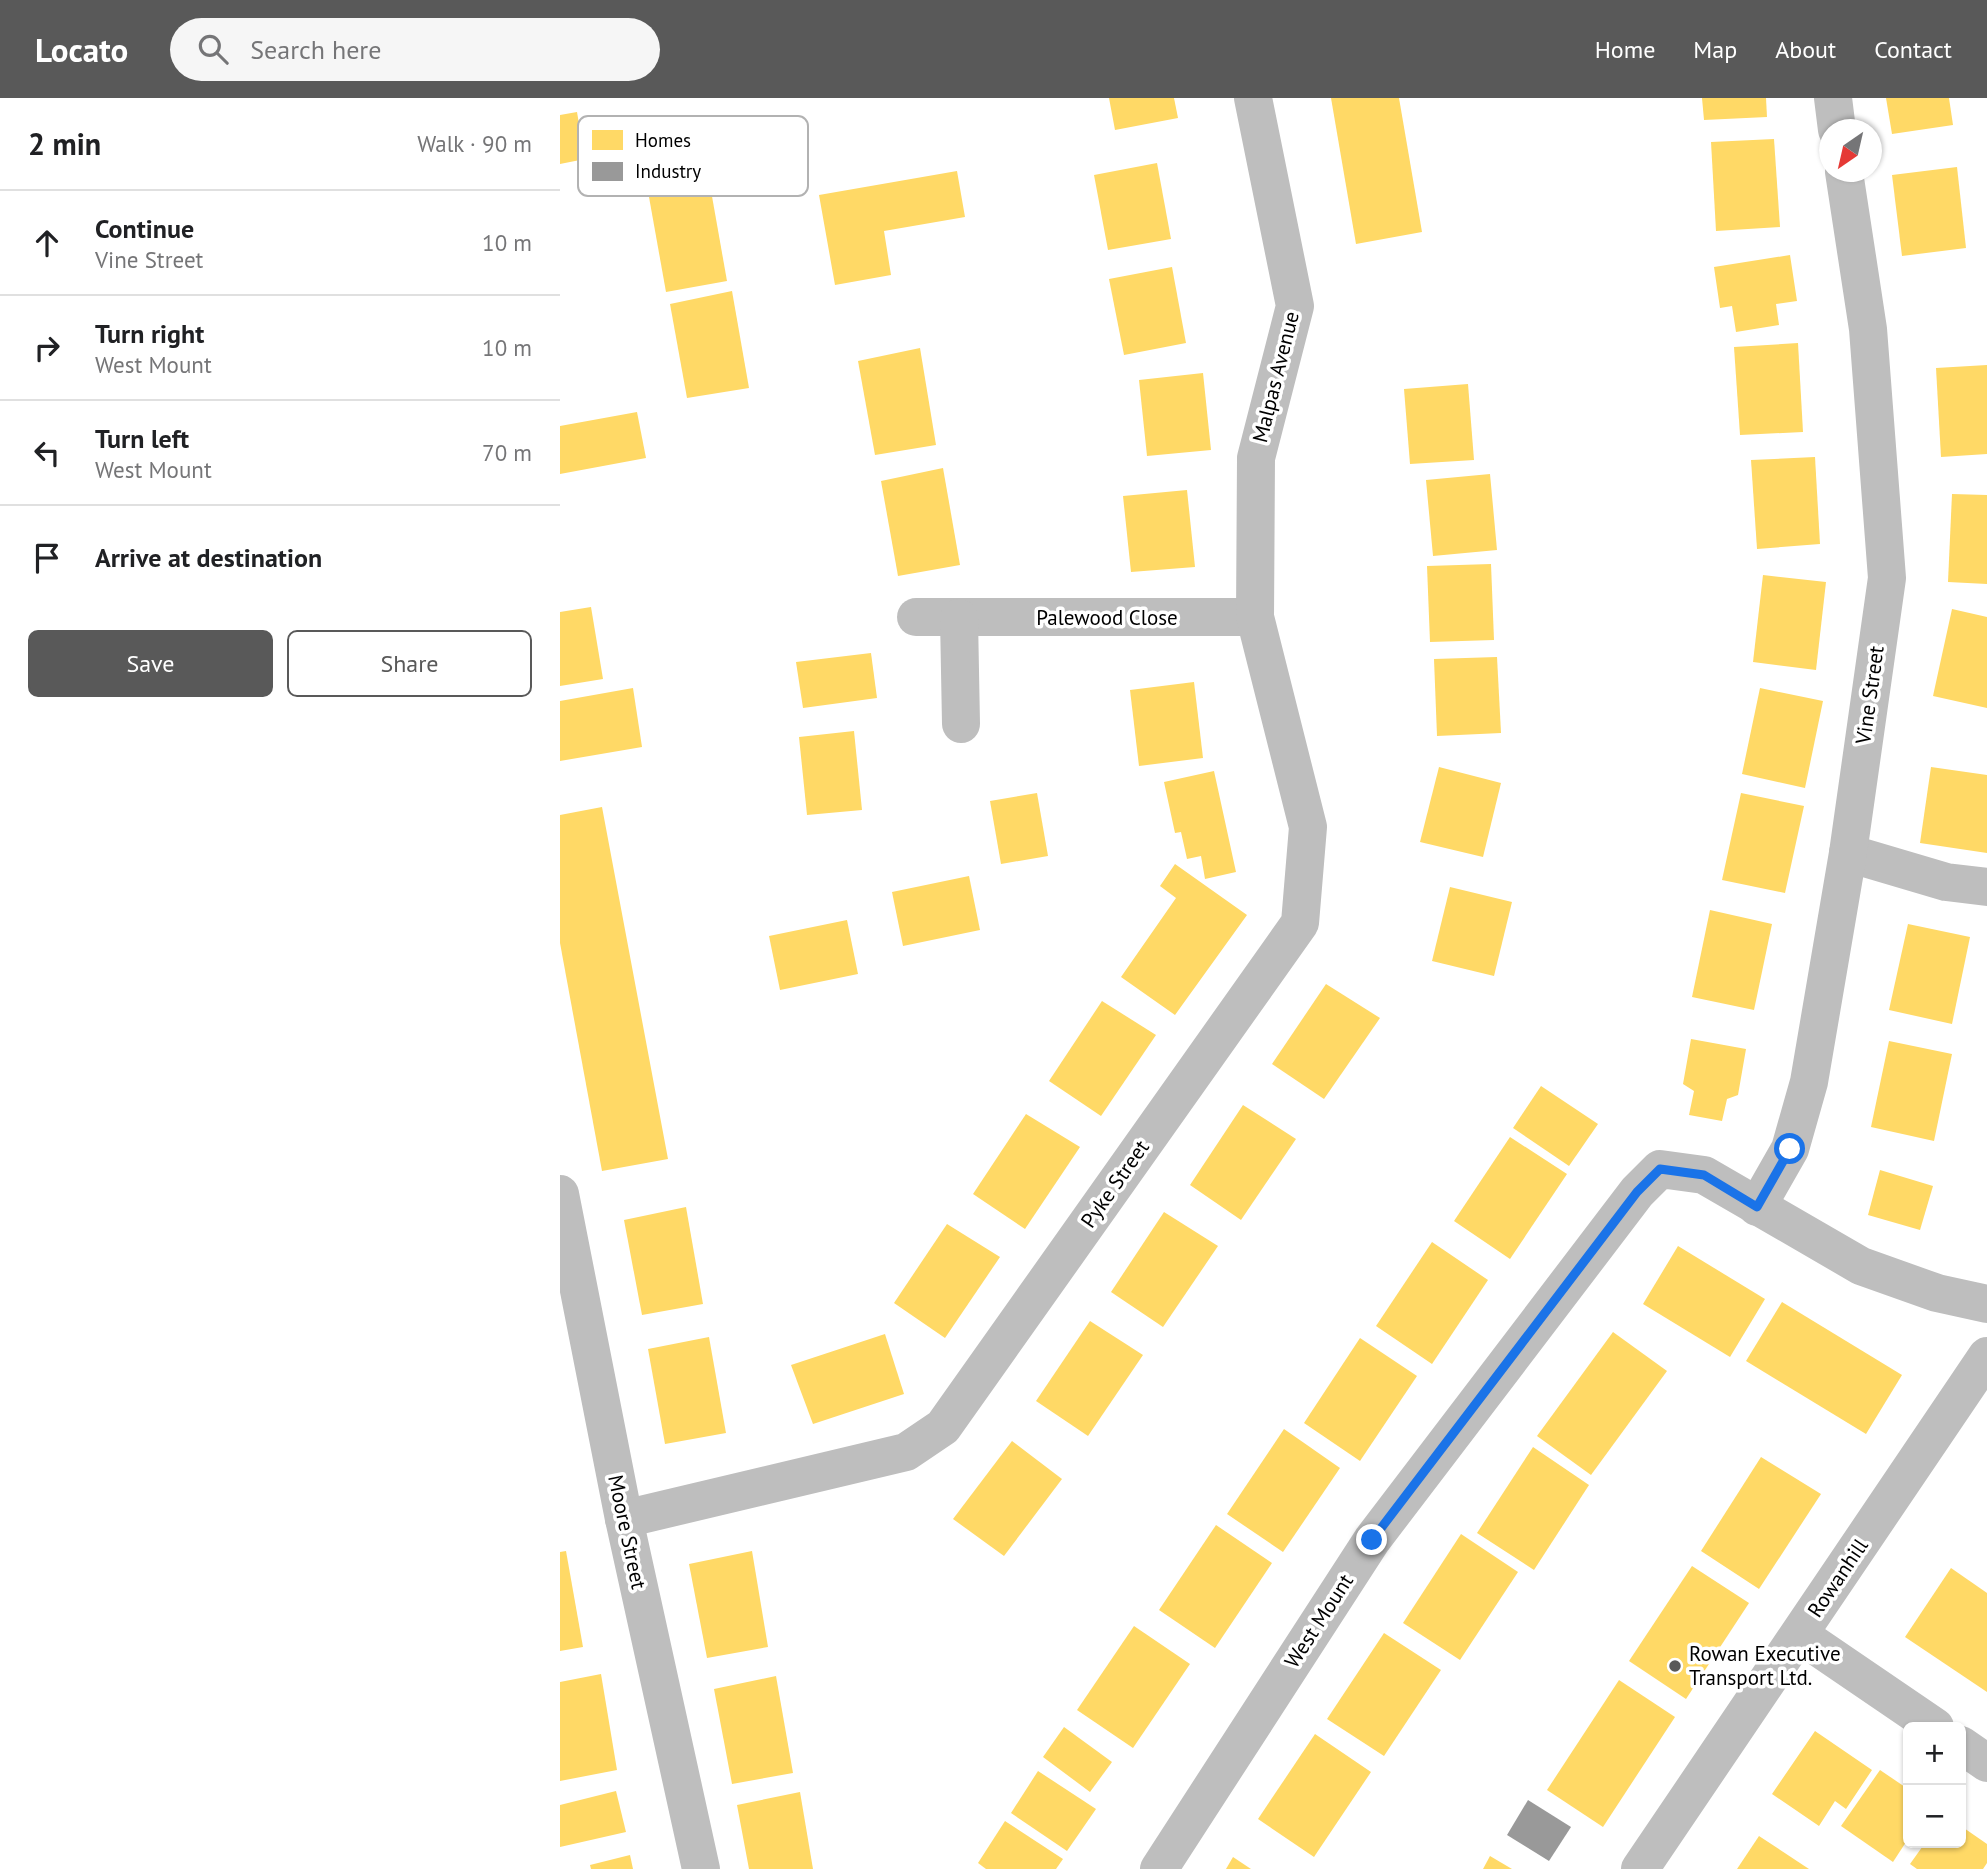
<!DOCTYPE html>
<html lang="en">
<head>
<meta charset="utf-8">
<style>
	body { margin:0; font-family:"PT Sans",sans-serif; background:#f6f6f6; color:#202124 }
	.controls { position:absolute; right:21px; bottom:21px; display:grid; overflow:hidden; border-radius:10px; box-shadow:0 2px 5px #0004 }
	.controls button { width:63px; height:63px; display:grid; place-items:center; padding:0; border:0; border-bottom:2px solid #e0e0e0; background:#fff; color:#202124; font:35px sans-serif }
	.compass { position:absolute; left:1259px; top:21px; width:63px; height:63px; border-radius:50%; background:#fff; box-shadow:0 2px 5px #0004; rotate:214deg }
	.stop { position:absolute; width:21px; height:21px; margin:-16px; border:5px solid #1a73e8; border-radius:50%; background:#fff }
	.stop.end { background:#1a73e8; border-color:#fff; box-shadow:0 2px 7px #0008 }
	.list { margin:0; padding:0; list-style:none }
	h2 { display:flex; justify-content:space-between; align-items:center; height:91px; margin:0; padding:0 28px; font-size:30px }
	h2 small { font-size:23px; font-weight:400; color:#757577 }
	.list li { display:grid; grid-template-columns:46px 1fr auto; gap:21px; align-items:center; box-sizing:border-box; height:105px; padding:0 28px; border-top:2px solid #e0e0e0 }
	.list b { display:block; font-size:26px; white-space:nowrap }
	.list p { margin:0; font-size:23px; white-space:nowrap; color:#757577 }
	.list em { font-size:23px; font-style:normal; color:#757577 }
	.actions { display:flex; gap:14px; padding:21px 28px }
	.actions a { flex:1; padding:16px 0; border:2px solid #595959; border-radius:10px; text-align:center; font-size:24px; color:#595959 }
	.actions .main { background:#595959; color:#fff }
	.icon { flex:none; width:38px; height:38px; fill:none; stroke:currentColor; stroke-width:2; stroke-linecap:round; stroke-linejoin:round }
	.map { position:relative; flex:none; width:1427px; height:1771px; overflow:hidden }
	header { display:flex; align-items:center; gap:42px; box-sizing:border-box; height:98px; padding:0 35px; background:#595959; color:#fff }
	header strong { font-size:33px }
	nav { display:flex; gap:38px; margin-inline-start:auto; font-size:24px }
	.search { width:490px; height:63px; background:#f6f6f6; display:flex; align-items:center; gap:18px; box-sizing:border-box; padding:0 24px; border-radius:38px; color:#757577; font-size:26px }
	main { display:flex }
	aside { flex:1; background:#fff }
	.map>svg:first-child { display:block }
</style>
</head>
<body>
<header>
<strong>Locato</strong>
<div class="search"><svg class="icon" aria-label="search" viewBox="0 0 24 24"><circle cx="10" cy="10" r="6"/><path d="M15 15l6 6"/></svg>Search here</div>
<nav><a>Home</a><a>Map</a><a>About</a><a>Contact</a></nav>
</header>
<main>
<aside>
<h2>2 min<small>Walk · 90 m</small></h2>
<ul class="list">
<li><svg class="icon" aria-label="ahead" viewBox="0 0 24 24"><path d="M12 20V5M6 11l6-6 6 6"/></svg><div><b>Continue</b><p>Vine Street</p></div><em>10 m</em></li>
<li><svg class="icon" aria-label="right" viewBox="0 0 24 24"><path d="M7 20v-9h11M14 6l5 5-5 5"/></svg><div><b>Turn right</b><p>West Mount</p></div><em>10 m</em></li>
<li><svg class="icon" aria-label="left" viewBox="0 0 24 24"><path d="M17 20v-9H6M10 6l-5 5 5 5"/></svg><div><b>Turn left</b><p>West Mount</p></div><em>70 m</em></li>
<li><svg class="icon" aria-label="arrive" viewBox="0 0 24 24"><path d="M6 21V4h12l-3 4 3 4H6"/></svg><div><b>Arrive at destination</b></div></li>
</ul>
<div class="actions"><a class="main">Save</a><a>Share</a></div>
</aside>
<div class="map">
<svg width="1427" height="1771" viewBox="0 0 1427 1771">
	<rect width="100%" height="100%" fill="#fff"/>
	<!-- homes -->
	<g fill="#ffd966">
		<path d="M 549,0 L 614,0 L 618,20 L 555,32 Z"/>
		<path d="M 771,0 L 839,0 L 862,134 L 796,146 Z"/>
		<path d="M 1142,0 L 1206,0 L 1207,19 L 1144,22 Z"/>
		<path d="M 1326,0 L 1389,0 L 1393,27 L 1332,36 Z"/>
		<path d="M 17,14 L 25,61 L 0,66 L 0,17 Z"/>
		<path d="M 1214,41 L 1220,129 L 1156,133 L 1151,44 Z"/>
		<path d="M 597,65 L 611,141 L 548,152 L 534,77 Z"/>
		<path d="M 1397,69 L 1406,150 L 1342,158 L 1332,77 Z"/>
		<path d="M 397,73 L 405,119 L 324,133 L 331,177 L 275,187 L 259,97 Z"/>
		<path d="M 150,87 L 167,183 L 106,194 L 89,99 Z"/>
		<path d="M 1230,157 L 1237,203 L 1216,206 L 1219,227 L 1176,234 L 1172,208 L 1160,210 L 1154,169 Z"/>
		<path d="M 612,169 L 626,245 L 564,257 L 549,181 Z"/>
		<path d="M 172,193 L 189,290 L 127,300 L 110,206 Z"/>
		<path d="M 1238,245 L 1243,334 L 1180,337 L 1174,249 Z"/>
		<path d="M 360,250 L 376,347 L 315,357 L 298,263 Z"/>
		<path d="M 1427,267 L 1427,356 L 1381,359 L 1376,270 Z"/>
		<path d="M 643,275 L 651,352 L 587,358 L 579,282 Z"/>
		<path d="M 908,286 L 914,362 L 850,366 L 844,291 Z"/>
		<path d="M 77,314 L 86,360 L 0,376 L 0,328 Z"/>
		<path d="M 1255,359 L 1260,446 L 1197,451 L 1191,362 Z"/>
		<path d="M 383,370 L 400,467 L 338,478 L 321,383 Z"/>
		<path d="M 930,376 L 937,452 L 873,458 L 866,382 Z"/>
		<path d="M 627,392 L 635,469 L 571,474 L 563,398 Z"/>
		<path d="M 1392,396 L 1427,397 L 1427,486 L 1388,484 Z"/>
		<path d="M 931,466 L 934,542 L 870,544 L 867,468 Z"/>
		<path d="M 1203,477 L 1266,484 L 1256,572 L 1193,564 Z"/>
		<path d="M 31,509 L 43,581 L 0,588 L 0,514 Z"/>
		<path d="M 1392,511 L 1427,519 L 1427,610 L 1373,598 Z"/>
		<path d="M 311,555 L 317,600 L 243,610 L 236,564 Z"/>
		<path d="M 937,559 L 941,635 L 877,638 L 874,561 Z"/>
		<path d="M 634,584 L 643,660 L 579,668 L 570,592 Z"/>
		<path d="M 73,590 L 82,649 L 0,663 L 0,603 Z"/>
		<path d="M 1200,590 L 1263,603 L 1245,690 L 1182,676 Z"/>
		<path d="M 294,633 L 302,712 L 247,717 L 239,639 Z"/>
		<path d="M 879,669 L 941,685 L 923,759 L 860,744 Z"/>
		<path d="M 1371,669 L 1427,677 L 1427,755 L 1360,745 Z"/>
		<path d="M 654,673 L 676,774 L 645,781 L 641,758 L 627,761 L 621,734 L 615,735 L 604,684 Z"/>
		<path d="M 477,695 L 488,758 L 441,766 L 430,703 Z"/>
		<path d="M 1181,695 L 1244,708 L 1225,795 L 1162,782 Z"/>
		<path d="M 42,709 L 108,1061 L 42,1073 L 0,845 L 0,717 Z"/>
		<path d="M 615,766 L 687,817 L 615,917 L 561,879 L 616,800 L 600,788 Z"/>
		<path d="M 409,778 L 420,832 L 343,848 L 332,794 Z"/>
		<path d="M 890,789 L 952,804 L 934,878 L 872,863 Z"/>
		<path d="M 1150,812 L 1212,826 L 1194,912 L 1132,899 Z"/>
		<path d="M 287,822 L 298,876 L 220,892 L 209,838 Z"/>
		<path d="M 1348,826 L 1410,839 L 1392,926 L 1329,912 Z"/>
		<path d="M 766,886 L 820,920 L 764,1001 L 712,966 Z"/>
		<path d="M 542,903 L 596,937 L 541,1018 L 489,983 Z"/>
		<path d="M 1131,941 L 1186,951 L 1178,997 L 1167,1001 L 1162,1023 L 1129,1017 L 1134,993 L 1123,986 Z"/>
		<path d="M 1329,943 L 1392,956 L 1374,1043 L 1311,1029 Z"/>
		<path d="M 981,988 L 1038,1026 L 1009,1068 L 953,1030 Z"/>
		<path d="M 683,1007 L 736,1041 L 681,1122 L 630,1087 Z"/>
		<path d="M 466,1016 L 520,1049 L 465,1131 L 413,1096 Z"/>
		<path d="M 950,1039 L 1007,1076 L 950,1161 L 894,1123 Z"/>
		<path d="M 1320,1072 L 1373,1088 L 1360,1132 L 1308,1117 Z"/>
		<path d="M 126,1109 L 143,1206 L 82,1217 L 64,1122 Z"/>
		<path d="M 604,1114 L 658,1148 L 603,1229 L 551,1194 Z"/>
		<path d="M 387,1126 L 440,1159 L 385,1240 L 334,1205 Z"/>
		<path d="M 872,1144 L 928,1182 L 872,1266 L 816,1228 Z"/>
		<path d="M 1118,1148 L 1205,1201 L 1170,1259 L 1083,1206 Z"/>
		<path d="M 1222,1204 L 1342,1277 L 1306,1336 L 1186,1263 Z"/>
		<path d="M 530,1223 L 583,1257 L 528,1338 L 476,1303 Z"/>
		<path d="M 1053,1234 L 1107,1273 L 1031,1377 L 977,1338 Z"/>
		<path d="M 325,1236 L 344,1296 L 253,1326 L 231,1267 Z"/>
		<path d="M 149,1239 L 166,1335 L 105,1346 L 88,1251 Z"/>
		<path d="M 800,1240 L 857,1278 L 800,1363 L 744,1325 Z"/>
		<path d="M 724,1331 L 780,1370 L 723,1454 L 667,1416 Z"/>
		<path d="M 452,1343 L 502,1381 L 444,1458 L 393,1421 Z"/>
		<path d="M 973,1349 L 1029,1387 L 974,1472 L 917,1435 Z"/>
		<path d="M 1201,1359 L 1261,1396 L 1199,1491 L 1141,1453 Z"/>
		<path d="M 656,1427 L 712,1465 L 655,1550 L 599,1512 Z"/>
		<path d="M 901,1436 L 958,1474 L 900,1562 L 843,1525 Z"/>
		<path d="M 6,1453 L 23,1549 L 0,1553 L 0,1454 Z"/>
		<path d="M 192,1453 L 208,1549 L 147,1560 L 129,1466 Z"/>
		<path d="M 1132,1468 L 1189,1505 L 1126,1601 L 1069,1563 Z"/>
		<path d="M 1391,1470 L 1427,1495 L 1427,1594 L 1345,1539 Z"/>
		<path d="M 574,1528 L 630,1566 L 573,1650 L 517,1612 Z"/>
		<path d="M 824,1535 L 881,1572 L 824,1658 L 767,1621 Z"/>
		<path d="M 41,1576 L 57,1672 L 0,1683 L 0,1584 Z"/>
		<path d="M 216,1578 L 233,1675 L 172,1686 L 154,1591 Z"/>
		<path d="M 1059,1582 L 1115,1619 L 1043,1729 L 987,1692 Z"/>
		<path d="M 504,1629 L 552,1664 L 530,1694 L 483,1659 Z"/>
		<path d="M 1255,1633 L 1312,1672 L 1286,1711 L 1275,1703 L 1259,1728 L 1212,1696 Z"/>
		<path d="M 755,1636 L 811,1674 L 754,1759 L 698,1721 Z"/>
		<path d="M 1320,1672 L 1348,1691 L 1348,1741 L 1333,1764 L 1281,1728 Z"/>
		<path d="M 478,1673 L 536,1711 L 507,1753 L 451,1715 Z"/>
		<path d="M 56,1693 L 66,1734 L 0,1749 L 0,1707 Z"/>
		<path d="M 240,1694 L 253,1771 L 189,1771 L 177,1707 Z"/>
		<path d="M 445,1723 L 503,1761 L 496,1771 L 426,1771 L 418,1765 Z"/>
		<path d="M 1401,1728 L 1427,1746 L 1427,1765 L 1423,1771 L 1357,1771 L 1350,1766 L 1365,1745 L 1401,1745 Z"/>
		<path d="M 1199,1738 L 1249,1771 L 1177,1771 Z"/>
		<path d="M 70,1757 L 73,1771 L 31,1771 L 30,1767 Z"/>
		<path d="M 930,1758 L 952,1771 L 923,1771 Z"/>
		<path d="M 673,1759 L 691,1771 L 666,1771 Z"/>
	</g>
	<!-- industry -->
	<path fill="#999" d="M 968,1702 L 1011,1729 L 989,1763 L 947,1737 Z"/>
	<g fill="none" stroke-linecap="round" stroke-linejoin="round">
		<!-- minor -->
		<g stroke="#bebebe" stroke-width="38">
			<path d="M 1273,0 L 1277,32"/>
			<path d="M 356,519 L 695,519"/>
			<path d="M 399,520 L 401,626"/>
			<path d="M 1288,755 L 1386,784 L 1427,789"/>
			<path d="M 0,1096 L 64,1421 L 141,1771"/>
			<path d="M 1197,1109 L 1230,1051 L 1249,984 L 1288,755 L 1327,480 L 1308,231 L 1284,74"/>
			<path d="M 64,1421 L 346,1354 L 383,1329 L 740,825 L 748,729 L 695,519 L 696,360 L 735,208 L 693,0"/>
			<path d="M 1240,1537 L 1375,1629"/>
			<path d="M 1401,1647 L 1427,1665"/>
			<path d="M 599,1771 L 812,1442 L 1077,1094 L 1100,1071 L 1144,1077 L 1301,1168 L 1377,1195 L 1427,1206"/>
			<path d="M 1080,1771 L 1427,1258"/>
		</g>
	</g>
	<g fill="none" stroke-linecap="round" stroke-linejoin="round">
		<!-- route -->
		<path stroke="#1a73e8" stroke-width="9" d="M 812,1442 L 1077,1094 L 1100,1071 L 1144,1077 L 1197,1109 L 1230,1051"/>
	</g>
	<!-- markers -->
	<circle fill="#595959" stroke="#fff" stroke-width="2.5" cx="1115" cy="1568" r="7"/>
	<g text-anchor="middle" stroke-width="7" stroke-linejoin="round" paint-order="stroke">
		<!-- street labels -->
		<g font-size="21" fill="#000" stroke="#fff">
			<text transform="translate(716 279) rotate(-76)" y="7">Malpas Avenue</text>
			<text x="547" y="527">Palewood Close</text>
			<text transform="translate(1310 597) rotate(-82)" y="7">Vine Street</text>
			<text transform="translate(555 1086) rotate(-55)" y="7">Pyke Street</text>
			<text transform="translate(67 1434) rotate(78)" y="7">Moore Street</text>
			<text transform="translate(1278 1480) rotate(-56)" y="7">Rowanhill</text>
			<text transform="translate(759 1523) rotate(-57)" y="7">West Mount</text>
		</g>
		<!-- poi labels -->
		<g font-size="21" fill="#000" stroke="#fff" text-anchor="start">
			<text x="1129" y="1563">Rowan Executive<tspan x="1129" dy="24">Transport Ltd.</tspan></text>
		</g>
	</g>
	<!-- legend -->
	<rect x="18" y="18" width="230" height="80" rx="10" fill="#fff" stroke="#b2b2b2" stroke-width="2"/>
	<rect x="32" y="32" width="31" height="20" fill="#ffd966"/>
	<rect x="32" y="64" width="31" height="19" fill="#999"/>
	<g font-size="19" fill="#000">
		<text x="75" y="49">Homes</text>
		<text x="75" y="80">Industry</text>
	</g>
</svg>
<div class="controls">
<button>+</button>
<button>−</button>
</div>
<svg class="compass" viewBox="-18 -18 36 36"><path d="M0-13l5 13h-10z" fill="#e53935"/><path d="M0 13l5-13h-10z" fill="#757577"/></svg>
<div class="stop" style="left:1230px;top:1051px"></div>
<div class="stop end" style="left:812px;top:1442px"></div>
</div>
</main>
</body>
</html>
